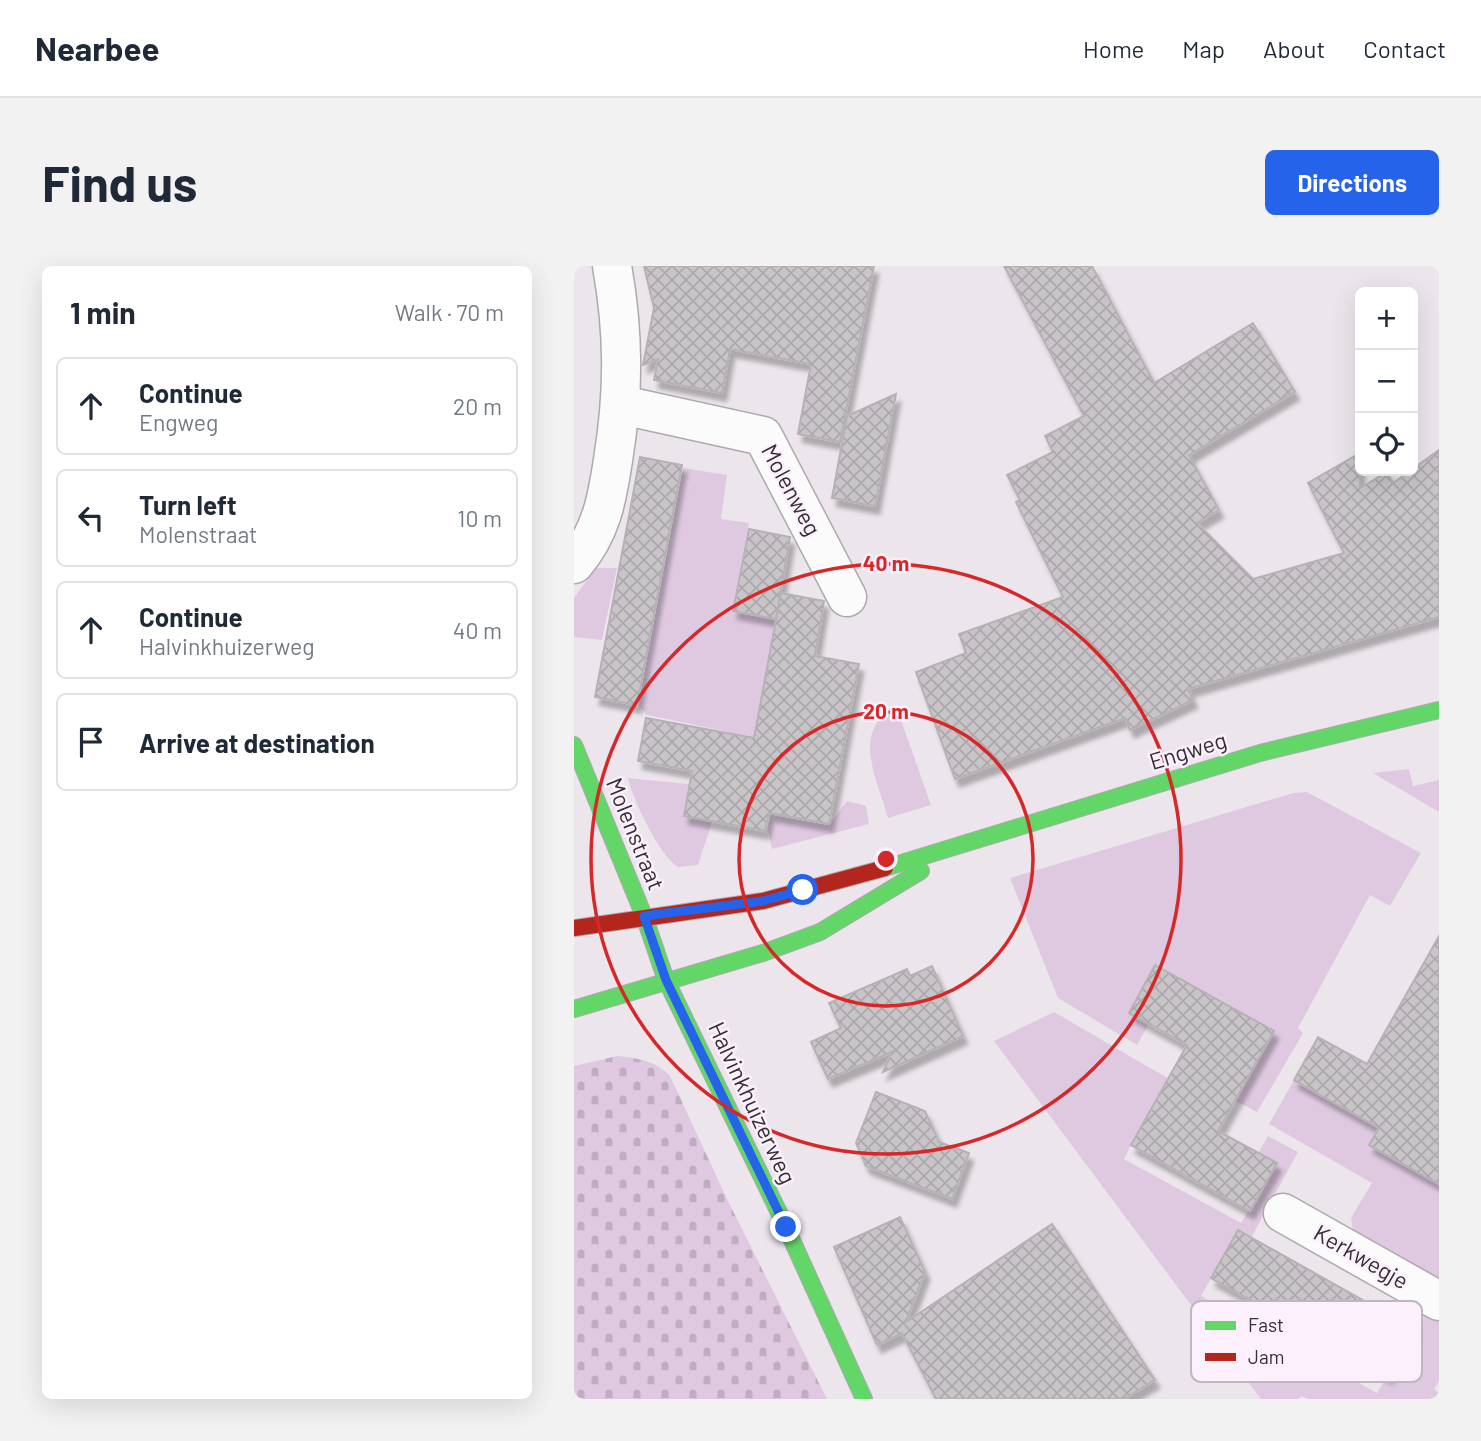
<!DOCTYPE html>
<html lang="en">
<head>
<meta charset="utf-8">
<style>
	body { margin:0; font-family:Barlow,sans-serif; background:#f2f2f3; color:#1f2937 }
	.controls { position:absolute; right:21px; top:21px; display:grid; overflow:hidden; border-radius:10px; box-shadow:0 7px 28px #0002 }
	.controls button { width:63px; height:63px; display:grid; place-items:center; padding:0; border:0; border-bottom:2px solid #e0e1e3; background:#fff; color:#1f2937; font:35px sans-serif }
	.stop { position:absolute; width:21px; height:21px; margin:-16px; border:5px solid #2563eb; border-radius:50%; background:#fff }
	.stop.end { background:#2563eb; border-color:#fff; box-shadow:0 2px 7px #0008 }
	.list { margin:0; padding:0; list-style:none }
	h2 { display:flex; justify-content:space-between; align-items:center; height:91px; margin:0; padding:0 28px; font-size:30px }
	h2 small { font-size:23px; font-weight:400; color:#747a83 }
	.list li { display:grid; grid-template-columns:46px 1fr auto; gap:21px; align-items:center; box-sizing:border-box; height:98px; margin:0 14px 14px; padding:0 14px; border:2px solid #e0e1e3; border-radius:10px }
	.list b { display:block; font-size:26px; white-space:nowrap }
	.list p { margin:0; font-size:23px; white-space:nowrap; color:#747a83 }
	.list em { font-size:23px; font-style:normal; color:#747a83 }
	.icon { flex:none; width:38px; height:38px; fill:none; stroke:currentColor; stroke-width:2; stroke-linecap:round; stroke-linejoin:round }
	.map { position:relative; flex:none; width:865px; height:1133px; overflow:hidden; border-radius:10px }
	header { display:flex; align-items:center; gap:42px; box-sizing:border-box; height:98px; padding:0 35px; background:#fff; border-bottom:2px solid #e0e1e3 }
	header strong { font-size:33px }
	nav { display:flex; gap:38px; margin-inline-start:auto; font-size:24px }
	.intro { display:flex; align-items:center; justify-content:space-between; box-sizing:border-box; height:168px; padding:0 42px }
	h1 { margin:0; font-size:49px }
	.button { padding:18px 32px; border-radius:10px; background:#2563eb; color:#fff; font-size:24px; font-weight:700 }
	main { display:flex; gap:42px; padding:0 42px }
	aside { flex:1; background:#fff; border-radius:10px; box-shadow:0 7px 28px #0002 }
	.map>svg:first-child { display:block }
</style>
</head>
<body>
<header>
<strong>Nearbee</strong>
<nav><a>Home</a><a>Map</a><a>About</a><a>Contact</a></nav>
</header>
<div class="intro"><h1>Find us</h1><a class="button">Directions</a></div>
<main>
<aside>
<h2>1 min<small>Walk · 70 m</small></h2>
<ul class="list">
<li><svg class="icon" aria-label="ahead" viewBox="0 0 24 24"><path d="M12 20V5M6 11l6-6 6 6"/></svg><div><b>Continue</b><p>Engweg</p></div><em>20 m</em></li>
<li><svg class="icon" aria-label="left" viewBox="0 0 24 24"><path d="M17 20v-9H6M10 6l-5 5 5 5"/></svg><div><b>Turn left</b><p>Molenstraat</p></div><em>10 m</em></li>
<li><svg class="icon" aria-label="ahead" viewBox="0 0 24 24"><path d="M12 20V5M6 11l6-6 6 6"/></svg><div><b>Continue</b><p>Halvinkhuizerweg</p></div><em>40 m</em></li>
<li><svg class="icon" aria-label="arrive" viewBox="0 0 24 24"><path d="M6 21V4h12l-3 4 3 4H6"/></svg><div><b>Arrive at destination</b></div></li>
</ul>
</aside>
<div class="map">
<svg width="865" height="1133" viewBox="0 0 865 1133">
	<defs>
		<pattern id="cemetery-stones" width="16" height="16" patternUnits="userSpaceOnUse" patternTransform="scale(1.75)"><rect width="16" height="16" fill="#dfc9e1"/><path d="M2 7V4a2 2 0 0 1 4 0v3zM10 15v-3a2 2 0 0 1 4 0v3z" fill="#c0adc2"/></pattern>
		<pattern id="building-cross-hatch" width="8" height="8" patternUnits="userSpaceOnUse" patternTransform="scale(1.75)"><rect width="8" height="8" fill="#c8c4c8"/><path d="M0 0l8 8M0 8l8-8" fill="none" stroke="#aca9ac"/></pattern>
		<filter id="shadow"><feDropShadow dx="4.5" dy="8" stdDeviation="2" flood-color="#0004"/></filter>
	</defs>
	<rect width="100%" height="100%" fill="#ece6ec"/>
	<!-- grass -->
	<g fill="#dfc9e1">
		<path d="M 109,202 L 153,209 L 147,253 L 175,257 L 158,345 L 202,354 L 192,408 L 236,418 L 211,551 L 255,559 L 273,535 L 292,540 L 295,558 L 198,583 L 194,563 L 201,520 L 148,510 L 155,466 L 73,449 L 64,439 Z"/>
		<path d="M 22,302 L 43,302 L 28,374 L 0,371 L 0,332 Z"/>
		<path d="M 322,440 L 357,539 L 314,552 C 303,512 276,466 322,440 Z"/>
		<path d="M 835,503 L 839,520 L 865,514 L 865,546 L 799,507 Z"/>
		<path d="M 54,512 L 115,518 L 110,550 L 138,556 L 124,599 L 104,601 C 85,589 59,534 54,512 Z"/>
		<path d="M 733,526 L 847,587 L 816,640 L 796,629 L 724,762 L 729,767 L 683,846 L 642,825 L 582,699 L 555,746 L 575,758 L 563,779 L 484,732 L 436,612 L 719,527 Z"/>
		<path d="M 480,746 L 614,824 L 557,879 L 550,893 L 667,957 L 703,898 L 684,887 L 694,870 L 724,886 L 677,972 L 664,964 L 627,1030 L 803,1127 L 840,1063 L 823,1052 L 832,1034 L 865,1051 L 865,1115 L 860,1123 L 865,1127 L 865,1133 L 734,1133 L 727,1130 L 724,1133 L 687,1133 L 420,775 Z"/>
		<path d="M 720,814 L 780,848 L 812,848 L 796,879 L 865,918 L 865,1017 L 780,970 L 777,952 L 798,917 L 695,858 Z"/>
	</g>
	<!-- cemetery -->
	<path fill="url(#cemetery-stones)" d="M 43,790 C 64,792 82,795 96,810 L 154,935 L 253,1133 L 0,1133 L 0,800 Z"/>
	<!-- building -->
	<g fill="url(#building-cross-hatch)" stroke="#b5b1b5" stroke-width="2" filter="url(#shadow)">
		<path d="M 70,0 L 300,0 L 266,176 L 224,168 L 237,98 L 156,83 L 148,127 L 80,114 L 84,93 L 69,99 L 80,42 Z"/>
		<path d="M 430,0 L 518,0 L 580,117 L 679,57 L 721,126 L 615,189 L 645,244 L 623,257 L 679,313 L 770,287 L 734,217 L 786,187 L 786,222 L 813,206 L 819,217 L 865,184 L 865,351 L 614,423 L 619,434 L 556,464 L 551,452 L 381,513 L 342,406 L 392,387 L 385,368 L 489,331 L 442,236 L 446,234 L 433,209 L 479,186 L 471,170 L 510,150 Z"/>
		<path d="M 322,128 L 301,240 L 258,232 L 273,150 Z"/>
		<path d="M 66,191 L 108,199 L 63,439 L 21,431 Z"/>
		<path d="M 175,263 L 216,271 L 202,353 L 159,345 Z"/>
		<path d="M 207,327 L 250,335 L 241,390 L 285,398 L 255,558 L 195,547 L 191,565 L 110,550 L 118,505 L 64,495 L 72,452 L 180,472 Z"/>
		<path d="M 865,670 L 865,918 L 795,879 L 805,862 L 720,814 L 744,771 L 793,798 Z"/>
		<path d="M 581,699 L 700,765 L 644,865 L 703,897 L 676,945 L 557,879 L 613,779 L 555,747 Z"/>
		<path d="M 358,700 L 389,770 L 309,806 L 318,786 L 254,813 L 237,776 L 267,762 L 255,737 L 333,703 L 336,710 Z"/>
		<path d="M 302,826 L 351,845 L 365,876 L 395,887 L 378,933 L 292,900 L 282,877 Z"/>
		<path d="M 326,951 L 351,1006 L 332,1056 L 478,958 L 581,1114 L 550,1133 L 362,1133 L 328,1067 L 303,1079 L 260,981 Z"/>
		<path d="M 664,964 L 840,1063 L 814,1110 L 637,1012 Z"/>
	</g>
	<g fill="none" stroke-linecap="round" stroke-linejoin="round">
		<defs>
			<g id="street">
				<path d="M 48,139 L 189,170 L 273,331"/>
				<path d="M 0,298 C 27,267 33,234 39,194 C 50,127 50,67 38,0"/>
				<path d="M 709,947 L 865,1035"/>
			</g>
			<g id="fast">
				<path d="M 0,479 L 70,650 L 92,714 L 212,961 L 290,1133"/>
				<path d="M 311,602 L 686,487 L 865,444"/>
				<path d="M 0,743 L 189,687 L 246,666 L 347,605"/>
			</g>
			<path id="jam" d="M 0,662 L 189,635 L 311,602"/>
		</defs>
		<!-- street casing -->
		<use href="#street" stroke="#ada9ad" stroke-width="41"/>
		<!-- fast casing -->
		<use href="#fast" stroke="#ada9ad" stroke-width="18"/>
		<!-- jam casing -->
		<use href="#jam" stroke="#ada9ad" stroke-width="18"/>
		<!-- street -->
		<use href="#street" stroke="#fcfbfc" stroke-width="38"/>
		<!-- fast -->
		<use href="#fast" stroke="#63d668" stroke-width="16"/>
		<!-- jam -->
		<use href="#jam" stroke="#b3261e" stroke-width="16"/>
	</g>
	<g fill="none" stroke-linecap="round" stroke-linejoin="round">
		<!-- route -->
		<path stroke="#2563eb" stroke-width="9" d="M 212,961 L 92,714 L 70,650 L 189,635 L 229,624"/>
	</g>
	<!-- distance rings -->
	<g fill="none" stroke="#d62828" stroke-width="3.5">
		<circle cx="312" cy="593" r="147"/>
		<circle cx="312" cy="593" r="295"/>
	</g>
	<g text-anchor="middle" stroke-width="5" stroke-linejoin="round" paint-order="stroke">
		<!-- street labels -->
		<g font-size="23" fill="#332f33" stroke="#fbf0fc">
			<text transform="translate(217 224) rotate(62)" y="8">Molenweg</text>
			<text transform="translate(614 485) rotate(-17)" y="8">Engweg</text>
			<text transform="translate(61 568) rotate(68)" y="8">Molenstraat</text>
			<text transform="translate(178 837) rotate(65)" y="8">Halvinkhuizerweg</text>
			<text transform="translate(787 991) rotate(30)" y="8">Kerkwegje</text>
		</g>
	</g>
	<!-- legend -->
	<rect x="617" y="1035" width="231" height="81" rx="10" fill="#fbf0fc" stroke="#bfb6c0" stroke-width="2"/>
	<rect x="631" y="1055" width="31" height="9" fill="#63d668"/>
	<rect x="631" y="1087" width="31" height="8" fill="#b3261e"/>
	<g font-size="19" fill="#332f33">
		<text x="674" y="1066">Fast</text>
		<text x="674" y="1098">Jam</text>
	</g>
	<circle cx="312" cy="593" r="10" fill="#d62828" stroke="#fbf0fc" stroke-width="3.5"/>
	<g font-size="21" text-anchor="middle" font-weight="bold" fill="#d62828" stroke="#fbf0fc" stroke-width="5" stroke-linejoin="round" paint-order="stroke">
		<text x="312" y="305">40 m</text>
		<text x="312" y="453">20 m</text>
	</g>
</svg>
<div class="controls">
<button>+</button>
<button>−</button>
<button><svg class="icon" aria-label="locate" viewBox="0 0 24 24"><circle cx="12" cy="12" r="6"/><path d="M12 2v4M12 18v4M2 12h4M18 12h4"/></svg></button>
</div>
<div class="stop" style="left:229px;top:624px"></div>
<div class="stop end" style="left:212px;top:961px"></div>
</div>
</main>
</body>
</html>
